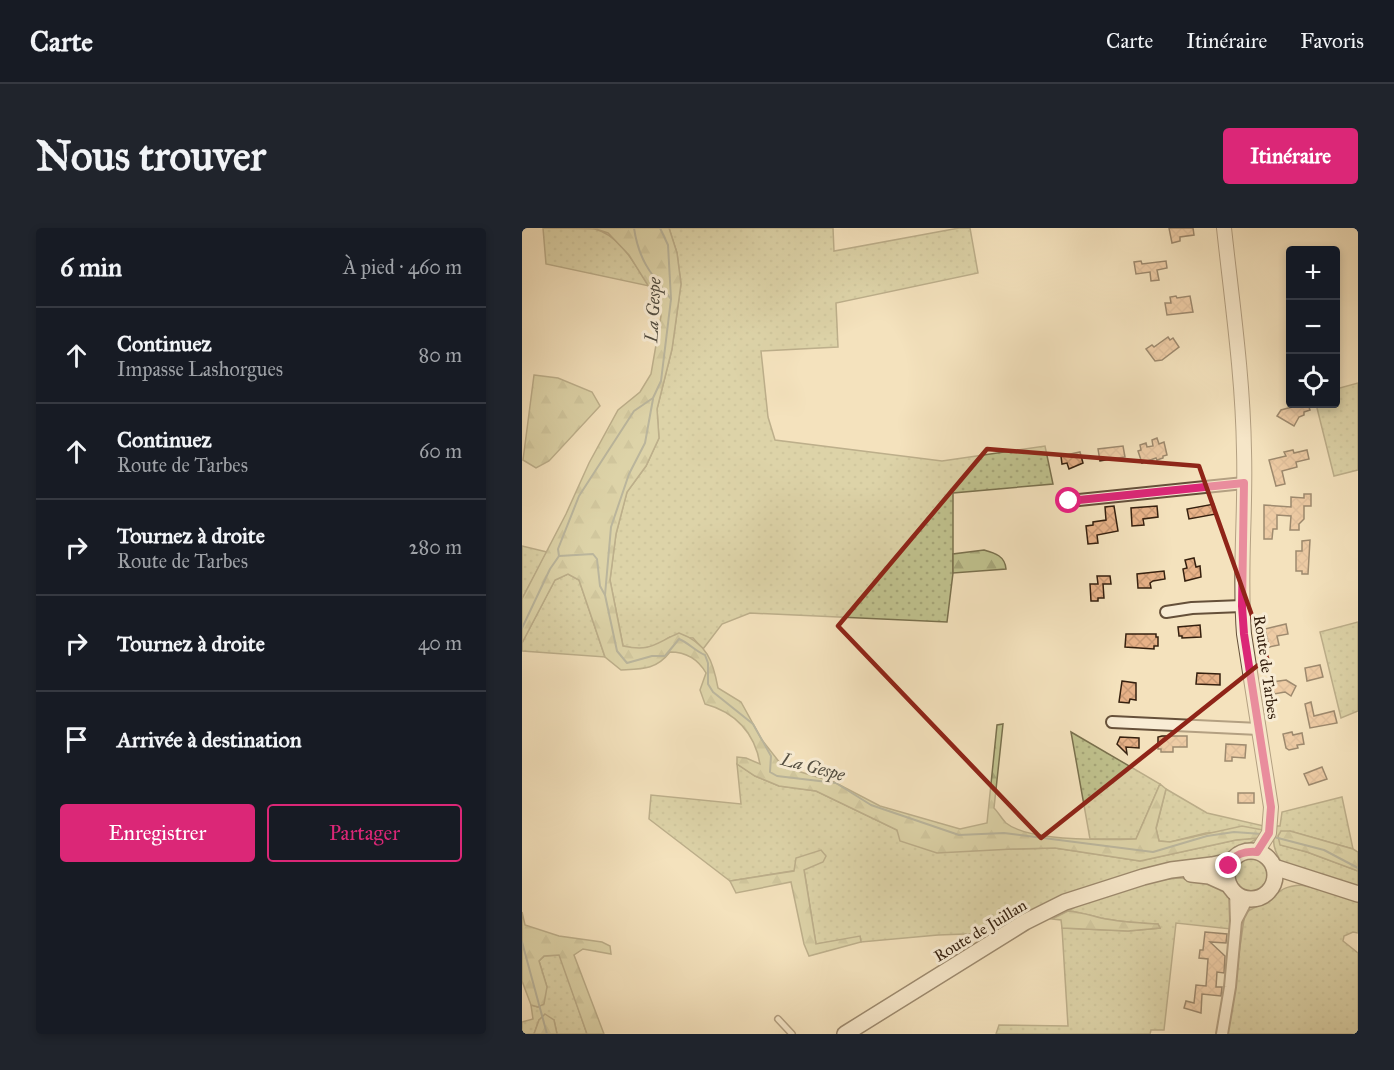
<!DOCTYPE html>
<html lang="fr">
<head>
<meta charset="utf-8">
<style>
	body { margin:0; font-family:"IM FELL Great Primer",serif; background:#20242c; color:#f1f3f6 }
	.controls { position:absolute; right:18px; top:18px; display:grid; overflow:hidden; border-radius:6px; box-shadow:0 3px 9px #0003 }
	.controls button { width:54px; height:54px; display:grid; place-items:center; padding:0; border:0; border-bottom:2px solid #363941; background:#171b24; color:#f1f3f6; font:30px sans-serif }
	.stop { position:absolute; width:18px; height:18px; margin:-14px; border:4px solid #db2777; border-radius:50%; background:#fff }
	.stop.end { background:#db2777; border-color:#fff; box-shadow:0 2px 6px #0008 }
	.list { margin:0; padding:0; list-style:none }
	h2 { display:flex; justify-content:space-between; align-items:center; height:78px; margin:0; padding:0 24px; font-size:26px }
	h2 small { font-size:20px; font-weight:400; color:#9ea1a6 }
	.list li { display:grid; grid-template-columns:39px 1fr auto; gap:18px; align-items:center; box-sizing:border-box; height:96px; padding:0 24px; border-top:2px solid #363941 }
	.list b { display:block; font-size:22px; white-space:nowrap }
	.list p { margin:0; font-size:20px; white-space:nowrap; color:#9ea1a6 }
	.list em { font-size:20px; font-style:normal; color:#9ea1a6 }
	.actions { display:flex; gap:12px; padding:18px 24px }
	.actions a { flex:1; padding:14px 0; border:2px solid #db2777; border-radius:6px; text-align:center; font-size:21px; color:#db2777 }
	.actions .main { background:#db2777; color:#fff }
	.icon { flex:none; width:33px; height:33px; fill:none; stroke:currentColor; stroke-width:2; stroke-linecap:round; stroke-linejoin:round }
	.map { position:relative; flex:none; width:836px; height:806px; overflow:hidden; border-radius:6px }
	header { display:flex; align-items:center; gap:36px; box-sizing:border-box; height:84px; padding:0 30px; background:#171b24; border-bottom:2px solid #363941 }
	header strong { font-size:28px }
	nav { display:flex; gap:33px; margin-inline-start:auto; font-size:21px }
	.intro { display:flex; align-items:center; justify-content:space-between; box-sizing:border-box; height:144px; padding:0 36px }
	h1 { margin:0; font-size:42px }
	.button { padding:15px 27px; border-radius:6px; background:#db2777; color:#fff; font-size:21px; font-weight:700 }
	main { display:flex; gap:36px; padding:0 36px }
	aside { flex:1; background:#171b24; border-radius:6px; box-shadow:0 3px 9px #0003 }
	.map>svg:first-child { display:block }
</style>
</head>
<body>
<header>
<strong>Carte</strong>
<nav><a>Carte</a><a>Itinéraire</a><a>Favoris</a></nav>
</header>
<div class="intro"><h1>Nous trouver</h1><a class="button">Itinéraire</a></div>
<main>
<aside>
<h2>6 min<small>À pied · 460 m</small></h2>
<ul class="list">
<li><svg class="icon" aria-label="ahead" viewBox="0 0 24 24"><path d="M12 20V5M6 11l6-6 6 6"/></svg><div><b>Continuez</b><p>Impasse Lashorgues</p></div><em>80 m</em></li>
<li><svg class="icon" aria-label="ahead" viewBox="0 0 24 24"><path d="M12 20V5M6 11l6-6 6 6"/></svg><div><b>Continuez</b><p>Route de Tarbes</p></div><em>60 m</em></li>
<li><svg class="icon" aria-label="right" viewBox="0 0 24 24"><path d="M7 20v-9h11M14 6l5 5-5 5"/></svg><div><b>Tournez à droite</b><p>Route de Tarbes</p></div><em>280 m</em></li>
<li><svg class="icon" aria-label="right" viewBox="0 0 24 24"><path d="M7 20v-9h11M14 6l5 5-5 5"/></svg><div><b>Tournez à droite</b></div><em>40 m</em></li>
<li><svg class="icon" aria-label="arrive" viewBox="0 0 24 24"><path d="M6 21V4h12l-3 4 3 4H6"/></svg><div><b>Arrivée à destination</b></div></li>
</ul>
<div class="actions"><a class="main">Enregistrer</a><a>Partager</a></div>
</aside>
<div class="map">
<svg width="836" height="806" viewBox="0 0 836 806">
	<defs>
		<pattern id="grass-dots" width="8" height="8" patternUnits="userSpaceOnUse" patternTransform="scale(1.5)"><rect width="8" height="8" fill="#c0c28e"/><path d="M2 2h.1M6 6h.1" fill="none" stroke="#a6a679" stroke-width="1.8" stroke-linecap="round"/></pattern>
		<pattern id="forest-firs" width="22" height="20" patternUnits="userSpaceOnUse" patternTransform="scale(1.5)"><rect width="22" height="20" fill="#c0c28e"/><path d="M5 1l3.5 6h-7zM16 11l3.5 6h-7z" fill="#a6a679"/></pattern>
		<pattern id="building-cross-hatch" width="8" height="8" patternUnits="userSpaceOnUse" patternTransform="scale(1.5)"><rect width="8" height="8" fill="#e7b187"/><path d="M0 0l8 8M0 8l8-8" fill="none" stroke="#c79873"/></pattern>
	</defs>
	<rect width="100%" height="100%" fill="#f4e2bd"/>
	<filter id="stains"><feTurbulence type="fractalNoise" baseFrequency=".00333" numOctaves="4"/><feColorMatrix values="0 0 0 0 .2 0 0 0 0 .09 0 0 0 0 .02 0 0 0 .5 -.17"/></filter>
	<radialGradient id="worn" r=".72"><stop offset=".6" stop-color="#630" stop-opacity="0"/><stop offset="1" stop-color="#630" stop-opacity=".3"/></radialGradient>
	<!-- grass -->
	<g fill="url(#grass-dots)" stroke="#7a714e" stroke-width="1.5">
		<path d="M 21,0 C 37,0 58,0 73,1 C 99,8 113,37 127,58 L 24,36 Z"/>
		<path d="M 147,0 L 311,0 L 312,23 L 437,0 L 448,0 L 456,45 L 314,75 L 316,119 L 239,123 L 246,189 L 253,212 L 420,233 L 523,218 L 531,256 L 431,265 L 431,345 L 425,394 L 228,385 L 200,396 L 181,421 L 171,410 L 148,409 L 134,418 L 116,421 L 101,418 L 88,352 L 94,306 L 105,264 L 124,238 L 137,210 L 135,181 L 150,121 L 159,56 L 155,25 Z"/>
		<path d="M 836,155 L 836,242 L 812,248 L 794,176 L 814,176 L 814,161 Z"/>
		<path d="M 0,318 L 25,324 L 0,371 Z"/>
		<path d="M 46,346 L 57,352 L 83,429 L 0,423 L 0,415 L 33,352 Z"/>
		<path d="M 836,394 L 836,483 L 819,490 L 798,404 Z"/>
		<path d="M 549,504 L 638,556 L 614,611 L 568,611 Z"/>
		<path d="M 215,536 L 233,548 L 257,558 L 294,563 L 375,602 L 491,621 L 533,620 L 618,633 L 714,612 L 736,610 L 726,616 L 713,619 L 697,632 L 531,672 L 470,705 L 416,707 L 339,714 L 338,709 L 294,716 L 282,641 L 208,653 L 127,591 L 129,567 L 219,576 Z"/>
		<path d="M 644,561 L 685,585 L 742,598 L 741,602 L 684,605 L 648,614 L 637,613 L 634,601 Z"/>
		<path d="M 820,569 L 831,621 L 768,603 L 759,617 L 785,624 L 836,643 L 836,660 L 761,637 C 752,623 749,614 754,598 L 758,598 L 760,584 Z"/>
		<circle cx="729" cy="646" r="19"/>
		<path d="M 656,650 L 684,652 L 703,660 L 709,673 L 709,701 L 654,695 L 642,802 L 629,802 L 628,806 L 474,806 L 477,797 L 546,798 L 540,700 L 606,703 L 638,700 L 636,696 C 617,695 597,694 579,690 C 567,687 558,684 546,683 C 573,667 624,653 656,650 Z"/>
		<path d="M 779,657 L 809,664 L 836,674 L 836,705 L 831,704 L 822,708 L 821,713 L 836,725 L 836,806 L 705,806 L 723,685 C 730,680 737,678 744,673 C 760,663 758,659 779,657 Z"/>
		<path d="M 38,727 L 65,806 L 35,806 L 32,792 L 17,792 L 12,806 L 0,806 L 0,794 L 11,791 L 9,777 L 16,779 L 25,759 L 17,733 L 22,728 Z"/>
	</g>
	<!-- forest -->
	<g fill="url(#forest-firs)" stroke="#7a714e" stroke-width="1.5">
		<path d="M 71,0 L 147,0 L 155,25 L 159,56 L 150,121 L 135,181 L 137,210 L 124,238 L 105,264 L 94,306 L 88,352 L 101,418 C 130,424 133,415 157,405 C 185,415 191,433 196,460 L 219,474 L 240,512 L 258,535 L 272,542 L 312,554 L 358,578 L 438,601 L 465,595 L 475,497 L 481,496 L 472,580 C 476,584 480,591 484,595 C 507,614 583,612 614,611 L 638,556 L 644,561 L 634,600 L 637,613 L 648,614 L 720,598 L 741,602 L 736,610 L 714,612 L 618,633 L 533,620 L 491,621 L 415,625 L 378,613 L 375,602 L 294,563 L 257,558 L 233,548 L 215,536 L 215,529 L 224,530 L 238,536 C 233,505 213,484 183,476 L 178,462 L 184,445 C 176,431 163,424 148,424 C 134,442 120,441 99,442 L 83,429 L 57,352 L 46,346 L 33,352 L 0,415 L 0,371 L 44,286 L 67,235 L 96,182 L 118,164 L 129,146 L 139,88 L 137,75 L 107,27 L 86,5 Z"/>
		<path d="M 12,147 L 36,150 L 70,164 L 78,178 L 27,233 L 14,240 L 1,232 Z"/>
		<path d="M 462,322 C 473,325 483,328 484,341 L 431,345 L 431,326 Z"/>
		<path d="M 759,603 L 768,603 L 831,621 L 836,624 L 836,643 L 785,624 L 758,617 L 756,608 Z"/>
		<path d="M 299,622 L 304,628 L 301,634 L 282,642 L 294,716 L 338,708 L 339,714 L 287,728 L 282,716 L 269,654 L 214,665 L 208,653 L 272,643 L 274,630 Z"/>
		<path d="M 546,683 C 558,684 567,687 579,690 C 597,694 617,695 636,696 L 638,700 L 606,703 L 540,700 L 539,692 L 530,691 Z"/>
		<path d="M 0,684 L 3,697 L 37,708 L 80,714 L 88,718 L 89,726 L 61,721 L 52,727 L 82,806 L 65,806 L 37,727 L 22,728 L 17,733 L 25,759 L 22,776 L 16,779 L 9,777 L 0,753 Z"/>
		<path d="M 23,786 L 32,792 L 35,806 L 12,806 L 17,792 Z"/>
	</g>
	<g fill="none" stroke-linecap="round" stroke-linejoin="round">
		<!-- stream -->
		<g stroke="#747e74" stroke-width="2">
			<path d="M 112,0 C 117,33 129,46 149,71"/>
			<path d="M 138,0 L 146,17 L 149,71 L 139,153 L 131,170 L 112,183 L 57,268 L 36,321 L 37,328 L 71,326 L 75,331 L 78,358 L 83,367 L 95,423 L 105,435 L 130,428 L 143,428 L 157,411 C 167,415 173,423 183,427 L 186,435 L 186,456 L 191,464 L 231,496 L 249,528 L 248,544 L 255,548 L 314,555 L 349,577 L 437,607 L 482,605 L 631,624 L 685,608 L 712,604 L 740,606"/>
			<path d="M 83,367 L 89,299 L 107,246 L 123,215 L 131,171"/>
			<path d="M 0,400 L 28,341 L 37,328"/>
			<path d="M 752,609 L 802,622 L 836,640"/>
			<path d="M 0,714 L 25,806"/>
		</g>
	</g>
	<!-- building -->
	<g fill="url(#building-cross-hatch)" stroke="#35200f" stroke-width="1.5">
		<path d="M 647,0 L 671,0 L 672,7 L 658,9 L 658,13 L 650,15 Z"/>
		<path d="M 619,33 L 620,36 L 644,33 L 645,40 L 635,42 L 637,52 L 629,53 L 628,44 L 614,46 L 612,34 Z"/>
		<path d="M 654,68 L 655,70 L 668,68 L 671,84 L 645,87 L 643,75 L 649,75 L 648,69 Z"/>
		<path d="M 646,109 L 648,112 L 651,110 L 657,119 L 640,132 L 633,133 L 624,121 L 630,117 L 632,119 Z"/>
		<path d="M 781,176 L 786,176 L 788,182 L 782,184 L 782,187 L 777,189 L 772,198 L 755,188 L 759,182 Z"/>
		<path d="M 635,210 L 637,216 L 642,214 L 645,227 L 641,228 L 641,230 L 635,232 L 634,230 L 620,235 L 616,223 L 619,222 L 618,217 L 624,215 L 625,219 L 631,218 L 630,212 Z"/>
		<path d="M 601,218 L 603,229 L 578,233 L 576,221 Z"/>
		<path d="M 771,222 L 772,225 L 785,222 L 787,231 L 774,234 L 775,239 L 760,243 L 763,256 L 754,258 L 747,232 L 764,228 L 762,224 Z"/>
		<path d="M 558,224 L 561,235 L 547,241 L 545,235 L 540,236 L 539,228 Z"/>
		<path d="M 782,266 L 789,266 L 789,278 L 782,278 L 782,291 L 777,296 L 777,302 L 768,302 L 769,288 L 755,287 L 755,301 L 751,301 L 750,311 L 742,311 L 742,277 L 769,279 L 769,269 L 782,270 Z"/>
		<path d="M 692,276 L 694,286 L 667,291 L 665,281 Z"/>
		<path d="M 592,278 L 596,303 L 575,307 L 576,315 L 566,316 L 564,298 L 571,297 L 571,294 L 584,292 L 583,279 Z"/>
		<path d="M 635,278 L 636,289 L 621,291 L 622,297 L 610,298 L 609,280 Z"/>
		<path d="M 788,312 L 786,346 L 780,346 L 780,343 L 774,343 L 774,323 L 780,323 L 780,313 Z"/>
		<path d="M 672,330 L 674,339 L 678,338 L 679,349 L 663,353 L 661,341 L 665,340 L 663,332 Z"/>
		<path d="M 642,343 L 643,351 L 631,353 L 628,355 L 629,360 L 616,360 L 615,346 Z"/>
		<path d="M 575,348 L 588,348 L 589,356 L 581,356 L 582,370 L 576,370 L 576,373 L 569,373 L 568,356 L 576,356 Z"/>
		<path d="M 764,396 L 766,406 L 755,408 L 757,417 L 747,419 L 743,401 Z"/>
		<path d="M 678,397 L 679,409 L 660,410 L 660,408 L 657,408 L 656,399 Z"/>
		<path d="M 604,406 L 634,406 L 634,409 L 636,409 L 636,418 L 632,418 L 632,421 L 603,419 Z"/>
		<path d="M 798,437 L 801,449 L 785,453 L 783,440 Z"/>
		<path d="M 675,445 L 698,446 L 698,457 L 674,456 Z"/>
		<path d="M 764,452 L 774,458 L 769,468 L 763,464 L 752,466 L 750,454 Z"/>
		<path d="M 600,453 L 614,455 L 614,472 L 608,471 L 607,475 L 597,474 Z"/>
		<path d="M 789,474 L 792,488 L 812,483 L 815,495 L 788,500 L 783,476 Z"/>
		<path d="M 770,504 L 771,507 L 780,505 L 782,516 L 775,517 L 776,520 L 767,522 L 764,520 L 761,506 Z"/>
		<path d="M 640,508 L 665,508 L 665,519 L 651,519 L 651,524 L 639,524 L 639,521 L 636,521 L 636,509 Z"/>
		<path d="M 598,509 L 617,510 L 617,520 L 604,519 L 605,526 L 595,516 Z"/>
		<path d="M 704,516 L 724,517 L 723,530 L 710,529 L 710,533 L 703,533 Z"/>
		<path d="M 800,539 L 805,551 L 787,557 L 782,546 Z"/>
		<rect x="716" y="565" width="16" height="10"/>
		<path d="M 683,704 L 705,706 L 704,715 L 688,714 L 703,728 L 702,745 L 695,744 L 694,759 L 700,759 L 699,768 L 680,766 L 679,785 L 662,780 L 664,773 L 672,775 L 674,757 L 684,758 L 686,731 L 677,730 L 678,722 L 681,722 Z"/>
	</g>
	<g fill="none" stroke-linecap="round" stroke-linejoin="round">
		<defs>
			<path id="service" d="M 256,791 L 270,806"/>
			<g id="minor">
				<path d="M 547,273 L 722,255"/>
				<path d="M 644,384 L 670,380 L 720,378"/>
				<path d="M 590,494 L 737,501"/>
				<path d="M 713,663 L 714,693 L 726,670"/>
				<path d="M 700,806 L 708,759 L 714,693"/>
			</g>
			<path id="tertiary" d="M 702,0 C 710,74 721,149 722,223 C 724,284 717,345 722,406 L 749,579 L 747,605 L 735,624"/>
			<g id="secondary">
				<circle cx="729" cy="647" r="24"/>
				<path d="M 752,639 L 836,666"/>
				<path d="M 669,646 L 687,648 L 707,657"/>
				<path d="M 323,806 L 503,694 L 543,674 L 621,649 L 649,642 L 690,637 L 709,633"/>
			</g>
		</defs>
		<!-- service casing -->
		<use href="#service" stroke="#65503a" stroke-width="8"/>
		<!-- minor casing -->
		<use href="#minor" stroke="#65503a" stroke-width="14"/>
		<!-- tertiary casing -->
		<use href="#tertiary" stroke="#65503a" stroke-width="16"/>
		<!-- secondary casing -->
		<use href="#secondary" stroke="#35200f" stroke-width="18"/>
		<!-- service -->
		<use href="#service" stroke="#f8ecd4" stroke-width="5"/>
		<!-- minor -->
		<use href="#minor" stroke="#f8ecd4" stroke-width="10"/>
		<!-- tertiary -->
		<use href="#tertiary" stroke="#f8ecd4" stroke-width="14"/>
		<!-- secondary -->
		<use href="#secondary" stroke="#f8ecd4" stroke-width="15"/>
	</g>
	<g fill="none" stroke-linecap="round" stroke-linejoin="round">
		<!-- route -->
		<path stroke="#db2777" stroke-width="8" d="M 547,273 L 722,255 L 720,378 L 722,406 L 749,579 L 747,605 L 735,624 C 723,623 711,626 707,638"/>
	</g>
	<!-- marked area -->
	<path d="M0 0H836V806H0ZM 465,221 L 677,238 L 745,430 L 519,610 L 316,398 Z" fill="#f4e2bd" fill-opacity=".55" fill-rule="evenodd"/>
	<path fill="none" stroke="#8f2418" stroke-width="4.5" stroke-linejoin="round" d="M 465,221 L 677,238 L 745,430 L 519,610 L 316,398 Z"/>
	<g text-anchor="middle" stroke-width="6" stroke-linejoin="round" paint-order="stroke">
		<!-- street labels -->
		<g font-size="16" fill="#35200f" stroke="#f8ecd4">
			<text transform="translate(745 439) rotate(82)" y="6">Route de Tarbes</text>
			<text transform="translate(458 702) rotate(-31)" y="6">Route de Juillan</text>
		</g>
		<!-- water labels -->
		<g font-size="18" font-style="italic" fill="#544f42" stroke="#f8ecd4">
			<text transform="translate(131 82) rotate(-87)" y="6">La Gespe</text>
			<text transform="translate(291 539) rotate(15)" y="6">La Gespe</text>
		</g>
	</g>
	<rect width="100%" height="100%" filter="url(#stains)"/>
	<rect width="100%" height="100%" fill="url(#worn)"/>
</svg>
<div class="controls">
<button>+</button>
<button>−</button>
<button><svg class="icon" aria-label="locate" viewBox="0 0 24 24"><circle cx="12" cy="12" r="6"/><path d="M12 2v4M12 18v4M2 12h4M18 12h4"/></svg></button>
</div>
<div class="stop" style="left:547px;top:273px"></div>
<div class="stop end" style="left:707px;top:638px"></div>
</div>
</main>
</body>
</html>
